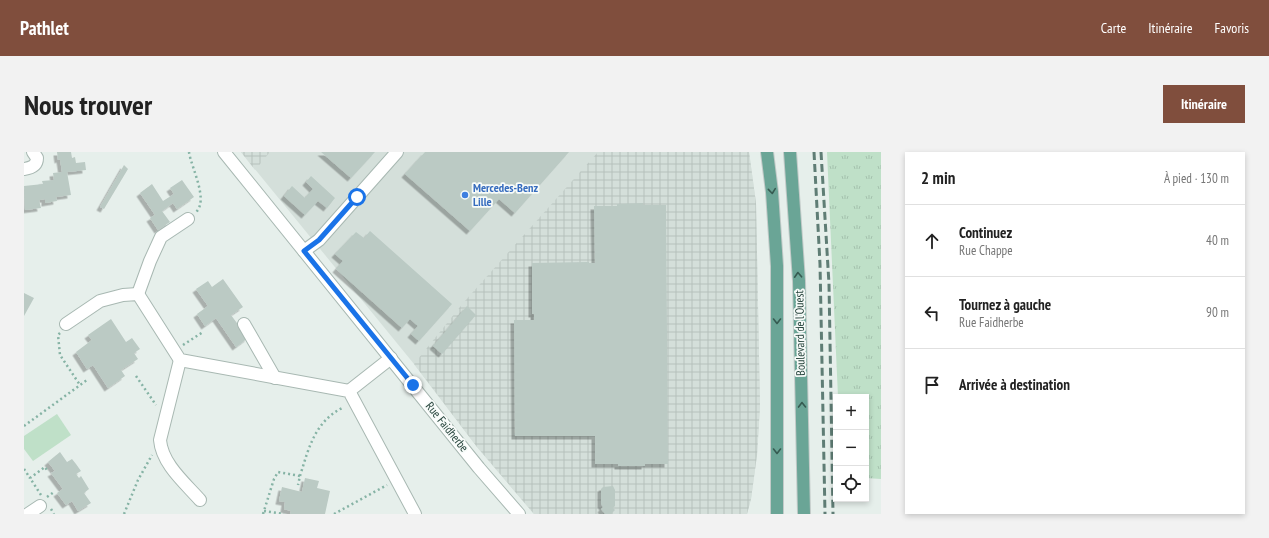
<!DOCTYPE html>
<html lang="fr">
<head>
<meta charset="utf-8">
<style>
	body { margin:0; font-family:"PT Sans Narrow",sans-serif; background:#f2f2f2; color:#222 }
	.controls { position:absolute; right:12px; bottom:12px; display:grid; overflow:hidden; border-radius:0px; box-shadow:0 2px 6px #0003 }
	.controls button { width:36px; height:36px; display:grid; place-items:center; padding:0; border:0; border-bottom:1px solid #e0e0e0; background:#fff; color:#222; font:20px sans-serif }
	.stop { position:absolute; width:12px; height:12px; margin:-9px; border:3px solid #1a73e8; border-radius:50%; background:#fff }
	.stop.end { background:#1a73e8; border-color:#fff; box-shadow:0 1px 4px #0008 }
	.list { margin:0; padding:0; list-style:none }
	h2 { display:flex; justify-content:space-between; align-items:center; height:52px; margin:0; padding:0 16px; font-size:17px }
	h2 small { font-size:13px; font-weight:400; color:#767676 }
	.list li { display:grid; grid-template-columns:26px 1fr auto; gap:12px; align-items:center; box-sizing:border-box; height:72px; padding:0 16px; border-top:1px solid #e0e0e0 }
	.list b { display:block; font-size:15px; white-space:nowrap }
	.list p { margin:0; font-size:13px; white-space:nowrap; color:#767676 }
	.list em { font-size:13px; font-style:normal; color:#767676 }
	.icon { flex:none; width:22px; height:22px; fill:none; stroke:currentColor; stroke-width:2; stroke-linecap:round; stroke-linejoin:round }
	.map { position:relative; flex:none; width:857px; height:362px; overflow:hidden; border-radius:0px }
	header { display:flex; align-items:center; gap:24px; box-sizing:border-box; height:56px; padding:0 20px; background:#804e3d; color:#fff }
	header strong { font-size:19px }
	nav { display:flex; gap:22px; margin-inline-start:auto; font-size:14px }
	.intro { display:flex; align-items:center; justify-content:space-between; box-sizing:border-box; height:96px; padding:0 24px }
	h1 { margin:0; font-size:28px }
	.button { padding:10px 18px; border-radius:0px; background:#804e3d; color:#fff; font-size:14px; font-weight:700 }
	main { display:flex; gap:24px; padding:0 24px }
	aside { flex:1; background:#fff; border-radius:0px; box-shadow:0 2px 6px #0003 }
	.map>svg:first-child { display:block }
</style>
</head>
<body>
<header>
<strong>Pathlet</strong>
<nav><a>Carte</a><a>Itinéraire</a><a>Favoris</a></nav>
</header>
<div class="intro"><h1>Nous trouver</h1><a class="button">Itinéraire</a></div>
<main>
<div class="map">
<svg width="857" height="362" viewBox="0 0 857 362">
	<defs>
		<pattern id="industrial-grid" width="8" height="8" patternUnits="userSpaceOnUse"><rect width="8" height="8" fill="#d4dfda"/><path d="M0 4h8M4 0v8" fill="none" stroke="#b6c1bc"/></pattern>
		<pattern id="park-tufts" width="24" height="20" patternUnits="userSpaceOnUse"><rect width="24" height="20" fill="#bfe0c8"/><path d="M3 7l-1-3M5 7V3M7 7l1-3M15 17l-1-3M17 17v-4M19 17l1-3" fill="none" stroke="#a4c1ad"/></pattern>
		<filter id="shadow"><feDropShadow dx="-3.5" dy="3.5" stdDeviation="0" flood-color="#0004"/></filter>
	</defs>
	<rect width="100%" height="100%" fill="#e6efeb"/>
	<!-- built -->
	<path fill="#d4dfda" d="M 217,0 L 725,0 L 732,51 L 736,254 L 733,303 L 727,347 L 723,362 L 510,362 L 453,295 L 390,212 Z"/>
	<!-- industrial -->
	<g fill="url(#industrial-grid)">
		<path d="M 217,0 L 246,0 L 231,18 Z"/>
		<path d="M 574,0 L 725,0 L 732,51 L 736,254 L 733,303 L 727,347 L 723,362 L 510,362 L 453,295 L 390,212 L 440,150 Z"/>
	</g>
	<!-- park -->
	<path fill="url(#park-tufts)" d="M 803,0 L 857,0 L 857,327 L 842,326 L 842,245 L 814,245 Z"/>
	<!-- garden -->
	<path fill="#bfe0c8" d="M 33,262 L 47,283 L 9,309 L 0,297 L 0,284 Z"/>
	<!-- building -->
	<g fill="#bbcac4" filter="url(#shadow)">
		<path d="M 33,0 L 47,0 L 48,6 L 51,5 L 52,11 L 61,10 L 62,18 L 43,20 L 47,43 L 32,45 L 33,49 L 21,51 L 21,47 L 15,48 L 17,56 L 1,58 L 0,34 L 19,32 L 18,29 L 30,28 L 29,21 L 38,20 L 36,7 L 34,8 Z"/>
		<path d="M 297,0 L 351,0 L 327,26 Z"/>
		<path d="M 401,0 L 545,0 L 491,61 L 475,47 L 446,79 L 381,22 Z"/>
		<path d="M 100,13 L 104,17 L 80,57 L 76,55 Z"/>
		<path d="M 287,24 L 311,46 L 303,56 L 294,49 L 281,63 L 260,44 L 268,34 L 281,46 L 289,37 L 282,30 Z"/>
		<path d="M 158,28 L 170,45 L 153,57 L 149,51 L 138,59 L 146,70 L 134,78 L 126,66 L 131,63 L 116,41 L 128,32 L 139,49 L 150,42 L 146,36 Z"/>
		<path d="M 619,51 L 619,53 L 642,53 L 644,312 L 621,312 L 621,314 L 594,314 L 594,312 L 571,312 L 571,284 L 491,284 L 490,168 L 510,168 L 510,162 L 508,162 L 508,111 L 565,110 L 565,111 L 571,111 L 570,54 L 593,54 L 593,52 Z"/>
		<path d="M 346,79 L 428,152 L 395,189 L 387,182 L 394,174 L 386,167 L 378,176 L 312,117 L 319,109 L 311,102 L 332,80 L 340,86 Z"/>
		<path d="M 199,127 L 219,155 L 207,163 L 224,186 L 212,195 L 192,166 L 181,174 L 173,162 L 184,154 L 172,137 L 184,129 L 188,135 Z"/>
		<path d="M 0,141 L 10,146 L 0,164 Z"/>
		<path d="M 443,154 L 452,163 L 418,202 L 409,194 Z"/>
		<path d="M 87,167 L 102,190 L 108,186 L 116,197 L 110,201 L 114,207 L 97,218 L 101,224 L 84,236 L 69,213 L 63,217 L 52,200 L 68,188 L 64,183 Z"/>
		<path d="M 36,300 L 43,310 L 48,307 L 52,312 L 57,319 L 52,322 L 55,326 L 57,324 L 65,337 L 60,341 L 67,351 L 54,359 L 48,349 L 42,353 L 33,341 L 39,337 L 27,321 L 31,319 L 24,310 Z"/>
		<path d="M 281,326 L 295,329 L 293,336 L 306,339 L 301,362 L 266,362 L 267,359 L 260,357 L 261,350 L 255,349 L 258,335 L 278,340 Z"/>
		<path d="M 589,334 L 591,338 L 591,354 L 589,356 L 591,358 L 587,362 L 581,362 L 577,357 L 579,355 L 577,352 L 577,337 L 579,335 Z"/>
	</g>
	<g fill="none" stroke-linecap="round" stroke-linejoin="round">
		<defs>
			<g id="minor">
				<path d="M 200,0 L 455,316 L 495,362"/>
				<path d="M 0,17 C 7,16 13,14 13,6 L 9,0"/>
				<path d="M 280,99 L 295,88 L 373,0"/>
				<path d="M 114,142 L 126,109 L 137,85 L 164,67"/>
				<path d="M 42,172 L 76,149 L 99,143 L 114,142 L 156,208 L 325,239 L 391,362"/>
				<path d="M 220,172 L 251,226"/>
				<path d="M 156,208 L 136,288 C 138,312 161,331 176,348"/>
				<path d="M 325,239 L 367,206"/>
				<path d="M 4,362 L 16,354"/>
			</g>
			<g id="primary">
				<path d="M 743,0 L 748,40 L 753,114 L 753,362"/>
				<path d="M 766,0 L 775,129 L 780,362"/>
			</g>
		</defs>
		<!-- minor casing -->
		<use href="#minor" stroke="#a8b8b2" stroke-width="14"/>
		<!-- primary casing -->
		<use href="#primary" stroke="#c2cac8" stroke-width="14"/>
		<!-- path -->
		<g stroke="#86b3a5" stroke-width="2.5" stroke-dasharray="2 3" stroke-linecap="butt">
			<path d="M 165,0 C 167,15 185,48 172,60"/>
			<path d="M 36,181 L 34,183 L 36,203 L 56,233"/>
			<path d="M 159,193 L 179,180"/>
			<path d="M 112,224 L 132,253"/>
			<path d="M 0,274 L 63,228"/>
			<path d="M 0,317 L 6,326"/>
			<path d="M 276,324 C 285,295 291,269 320,255"/>
			<path d="M 17,343 L 6,326 L 21,315 L 24,320"/>
			<path d="M 23,345 L 30,340"/>
			<path d="M 27,357 L 30,362"/>
			<path d="M 240,359 L 260,362"/>
			<path d="M 100,362 L 114,328 L 128,303"/>
			<path d="M 239,362 L 250,327 L 254,320 L 276,324 L 274,333"/>
			<path d="M 310,362 L 363,333"/>
		</g>
		<!-- minor -->
		<use href="#minor" stroke="#fff" stroke-width="12"/>
		<!-- primary -->
		<use href="#primary" stroke="#6aa596" stroke-width="12"/>
		<!-- rail -->
		<g stroke="#5f7d75" stroke-width="3" stroke-dasharray="8 4" stroke-linecap="butt">
			<path d="M 790,0 L 796,112 L 801,362"/>
			<path d="M 797,0 L 805,132 L 809,362"/>
		</g>
	</g>
	<!-- one-way arrows -->
	<defs><path id="oneway-chevron" d="M-2-3.5L2.5 0L-2 3.5" fill="none" stroke-width="1.6" stroke-linecap="round" stroke-linejoin="round"/></defs>
	<g stroke="#365b51">
		<use href="#oneway-chevron" transform="translate(748 39) rotate(84)"/>
		<use href="#oneway-chevron" transform="translate(774 123) rotate(-93)"/>
		<use href="#oneway-chevron" transform="translate(753 169) rotate(90)"/>
		<use href="#oneway-chevron" transform="translate(778 253) rotate(-91)"/>
		<use href="#oneway-chevron" transform="translate(753 299) rotate(90)"/>
	</g>
	<g fill="none" stroke-linecap="round" stroke-linejoin="round">
		<!-- route -->
		<path stroke="#1a73e8" stroke-width="5" d="M 333,45 L 295,88 L 280,99 L 389,233"/>
	</g>
	<!-- markers -->
	<circle fill="#3f7fe0" stroke="#f7fbf9" stroke-width="1.5" cx="441" cy="43" r="4"/>
	<g text-anchor="middle" stroke-width="3.5" stroke-linejoin="round" paint-order="stroke">
		<!-- shop labels -->
		<g font-size="12" font-weight="bold" fill="#366cbe" stroke="#f7fbf9" text-anchor="start">
			<text x="449" y="40">Mercedes-Benz<tspan x="449" dy="14">Lille</tspan></text>
		</g>
		<!-- street labels -->
		<g font-size="12" fill="#24423a" stroke="#f7fbf9">
			<text transform="translate(776 181) rotate(-91)" y="4">Boulevard de l'Ouest</text>
			<text transform="translate(423 275) rotate(51)" y="4">Rue Faidherbe</text>
		</g>
	</g>
</svg>
<div class="controls">
<button>+</button>
<button>−</button>
<button><svg class="icon" aria-label="locate" viewBox="0 0 24 24"><circle cx="12" cy="12" r="6"/><path d="M12 2v4M12 18v4M2 12h4M18 12h4"/></svg></button>
</div>
<div class="stop" style="left:333px;top:45px"></div>
<div class="stop end" style="left:389px;top:233px"></div>
</div>
<aside>
<h2>2 min<small>À pied · 130 m</small></h2>
<ul class="list">
<li><svg class="icon" aria-label="ahead" viewBox="0 0 24 24"><path d="M12 20V5M6 11l6-6 6 6"/></svg><div><b>Continuez</b><p>Rue Chappe</p></div><em>40 m</em></li>
<li><svg class="icon" aria-label="left" viewBox="0 0 24 24"><path d="M17 20v-9H6M10 6l-5 5 5 5"/></svg><div><b>Tournez à gauche</b><p>Rue Faidherbe</p></div><em>90 m</em></li>
<li><svg class="icon" aria-label="arrive" viewBox="0 0 24 24"><path d="M6 21V4h12l-3 4 3 4H6"/></svg><div><b>Arrivée à destination</b></div></li>
</ul>
</aside>
</main>
</body>
</html>
